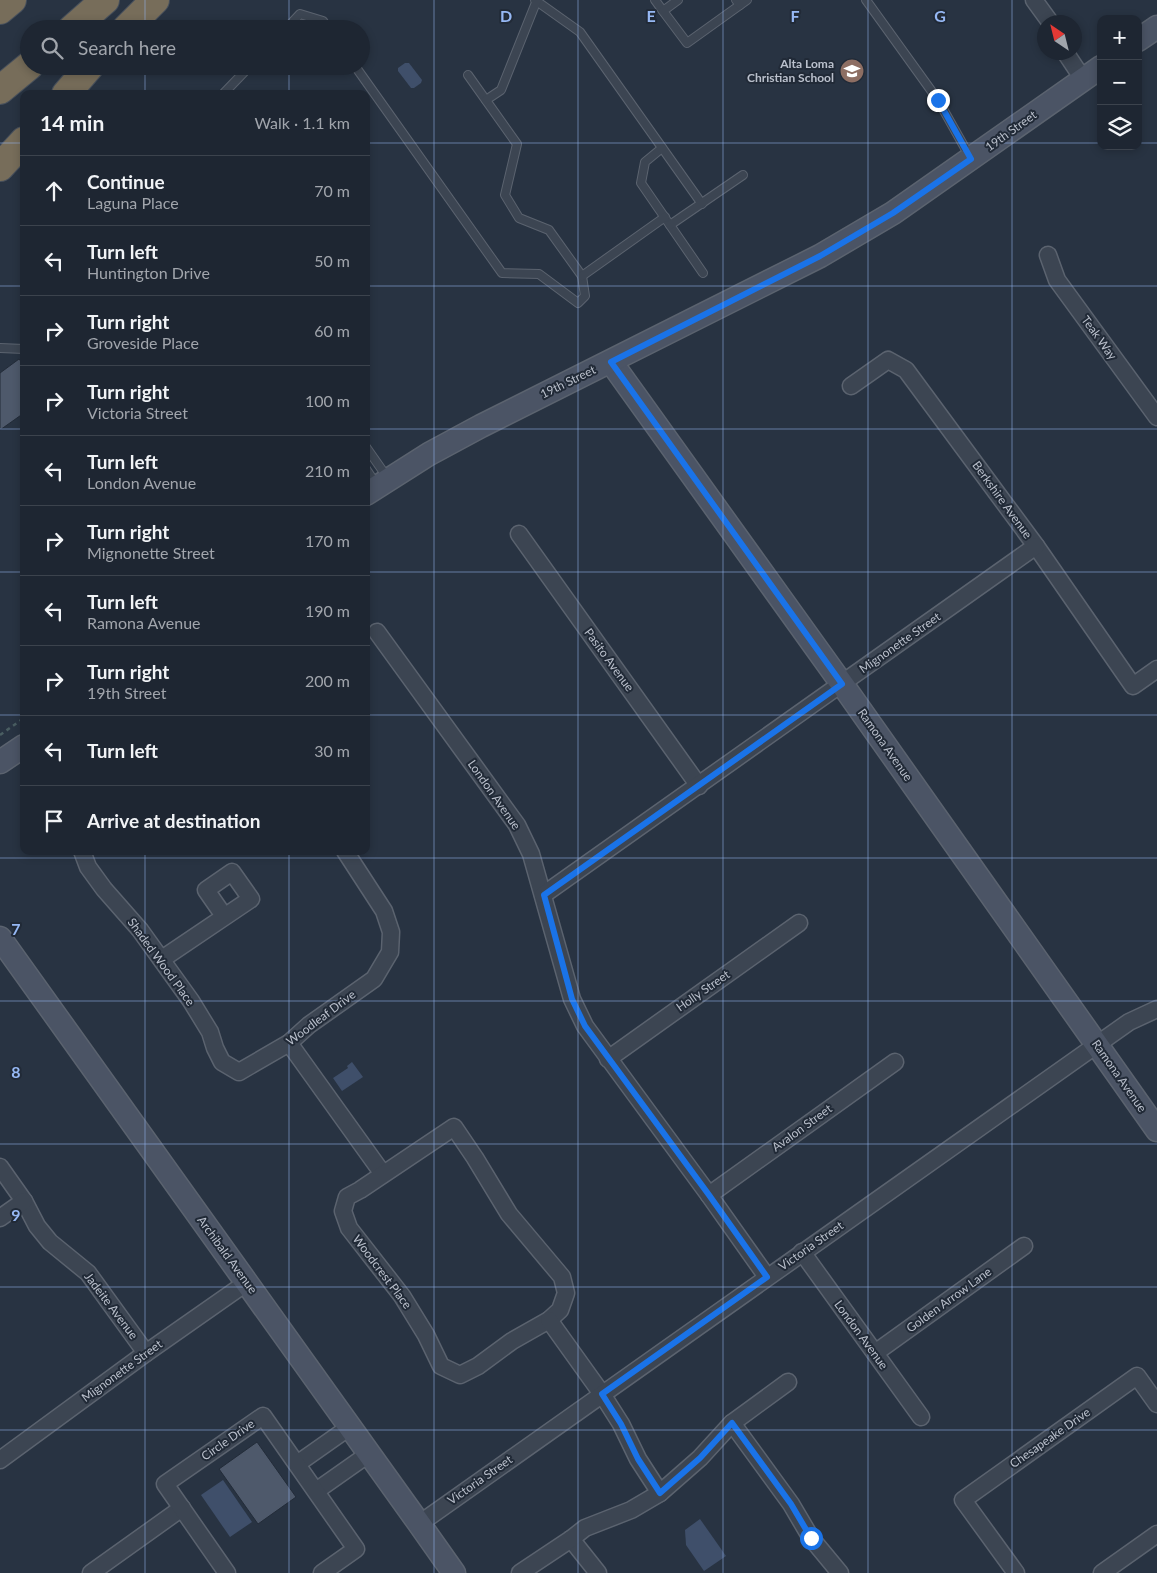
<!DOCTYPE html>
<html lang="en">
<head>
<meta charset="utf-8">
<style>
	body { margin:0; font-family:Lato,sans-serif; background:#262e3a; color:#f1f3f6 }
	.controls { position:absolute; right:15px; top:15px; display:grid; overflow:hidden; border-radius:10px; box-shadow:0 2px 8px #0003 }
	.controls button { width:45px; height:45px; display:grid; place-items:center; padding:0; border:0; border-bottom:1px solid #3c434d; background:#1e2632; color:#f1f3f6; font:25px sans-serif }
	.compass { position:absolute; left:1037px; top:15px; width:45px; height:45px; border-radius:50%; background:#1e2632; box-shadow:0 2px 8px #0003; rotate:325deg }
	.stop { position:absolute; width:15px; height:15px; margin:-11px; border:4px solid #1a73e8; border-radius:50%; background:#fff }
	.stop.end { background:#1a73e8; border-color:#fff; box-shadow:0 1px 5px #0008 }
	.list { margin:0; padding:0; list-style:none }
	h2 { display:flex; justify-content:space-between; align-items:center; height:65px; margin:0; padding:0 20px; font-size:21px }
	h2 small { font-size:16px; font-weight:400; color:#a1a5ac }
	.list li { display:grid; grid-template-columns:32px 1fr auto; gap:15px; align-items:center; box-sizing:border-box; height:70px; padding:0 20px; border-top:1px solid #3c434d }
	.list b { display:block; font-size:19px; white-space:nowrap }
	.list p { margin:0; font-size:16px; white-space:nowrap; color:#a1a5ac }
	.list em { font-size:16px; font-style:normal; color:#a1a5ac }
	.icon { flex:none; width:28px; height:28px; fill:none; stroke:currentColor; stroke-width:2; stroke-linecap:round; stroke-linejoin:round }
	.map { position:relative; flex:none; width:1157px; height:1573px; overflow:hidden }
	.search { position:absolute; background:#1e2632; box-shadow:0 2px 8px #0003; left:20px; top:20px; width:350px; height:55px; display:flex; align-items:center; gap:12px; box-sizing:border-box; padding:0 18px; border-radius:28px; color:#a1a5ac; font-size:19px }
	.panel { position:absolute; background:#1e2632; box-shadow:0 2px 8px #0003; left:20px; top:90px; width:350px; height:765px; border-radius:10px }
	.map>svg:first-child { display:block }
</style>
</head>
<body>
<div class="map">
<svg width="1157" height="1573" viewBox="0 0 1157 1573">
	<rect width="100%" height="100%" fill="#283342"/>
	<!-- water -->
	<g fill="#3f4f6a">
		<path d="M 405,63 L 409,63 L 422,80 L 421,83 L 414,88 L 411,88 L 398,71 L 398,68 Z"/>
		<path d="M 352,1062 L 363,1077 L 342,1091 L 333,1078 L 348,1068 L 347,1066 Z"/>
		<path d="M 223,1480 L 252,1522 L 230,1537 L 201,1495 Z"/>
		<path d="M 700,1519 L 726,1556 L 704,1571 L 686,1545 L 685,1530 Z"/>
	</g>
	<!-- building -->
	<g fill="#4e596b" stroke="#232c39">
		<path d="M 19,359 L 24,365 L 24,413 L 0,430 L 0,373 Z"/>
		<path d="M 257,1442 L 296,1497 L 258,1524 L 219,1469 Z"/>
	</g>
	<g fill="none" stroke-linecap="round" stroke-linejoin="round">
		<defs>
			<g id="lane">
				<path d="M 535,0 L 580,32 L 702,204"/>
				<path d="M 655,0 L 663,11"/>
				<path d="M 678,0 L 663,11 L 687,43 L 740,5"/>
				<path d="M 736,0 L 740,5 L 747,0"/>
				<path d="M 866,0 L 938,100 L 970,157"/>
				<path d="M 286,29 L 300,14 L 323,21 L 328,29"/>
				<path d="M 355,66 L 502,273 L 539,274 L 578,303 L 585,296 L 582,276 L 549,230 L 519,218 L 505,195 L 517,144 L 468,75"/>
				<path d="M 223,94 L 250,66"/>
				<path d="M 486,100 L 501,90 L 537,0"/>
				<path d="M 662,148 L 645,162 L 641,183 L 703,273"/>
				<path d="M 670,225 L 743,175"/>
				<path d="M 582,276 L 665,217"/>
				<path d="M 0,348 L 24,349"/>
				<path d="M 366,447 L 387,477"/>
				<path d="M 366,469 L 376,484"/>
			</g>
			<g id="street">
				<path d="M 1034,0 L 1050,22"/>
				<path d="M 1065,52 L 1083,79"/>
				<path d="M 1048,255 L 1057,280 L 1157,417"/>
				<path d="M 851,386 L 888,360 L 906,370 L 1036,546 L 1133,686 L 1157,669"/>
				<path d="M 519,534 L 699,786"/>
				<path d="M 377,632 L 517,825 L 531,854 L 572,999 L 585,1026 L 709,1195 L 767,1277"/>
				<path d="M 82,851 L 88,867 L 104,889 L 140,930 L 191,1001 L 210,1032 L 215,1048 L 222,1062 L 239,1072 L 289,1043 L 309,1025 L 374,979 L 390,952 L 391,932 L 384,911 L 345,851"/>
				<path d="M 543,895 L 1036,546"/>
				<path d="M 162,959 L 251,899 L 232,872 L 206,890 L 224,916"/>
				<path d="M 289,1043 L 383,1174"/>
				<path d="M 608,1059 L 799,923"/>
				<path d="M 454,1127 L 475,1158 L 509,1214 L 562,1277 L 566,1293 L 560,1310 L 549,1320 L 512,1341 L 478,1366 L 460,1375 L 441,1366 L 426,1335 L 402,1296 L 349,1228 L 343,1211 L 347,1197 L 360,1190 Z"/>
				<path d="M 0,1167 L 24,1201 L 37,1226 L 50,1242 L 88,1273 L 146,1353"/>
				<path d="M 709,1195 L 895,1062"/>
				<path d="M 0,1218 L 24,1201"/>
				<path d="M 802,1252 L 921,1417"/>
				<path d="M 549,1320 L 602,1394 L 621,1424 L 638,1459 L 660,1493"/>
				<path d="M 875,1353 L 1024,1246"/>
				<path d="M 732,1423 L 791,1504 L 811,1538 L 840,1573"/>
				<path d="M 0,1460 L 146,1353 L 246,1283"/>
				<path d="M 297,1464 L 351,1426"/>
				<path d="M 316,1491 L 370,1453"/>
				<path d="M 419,1524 L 1129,1022 L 1157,1009"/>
				<path d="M 571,1539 L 598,1573"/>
				<path d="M 91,1573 L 182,1508"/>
				<path d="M 227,1573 L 165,1484 L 263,1416 L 356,1549 L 322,1573"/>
				<path d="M 520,1573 L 571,1539 L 585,1528 L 631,1510 L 660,1493 L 700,1458 L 732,1423 L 788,1382"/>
				<path d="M 1016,1573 L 963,1500 L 1137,1376 L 1157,1404"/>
				<path d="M 1102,1573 L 1157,1534"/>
			</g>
			<g id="secondary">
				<path d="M 1138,40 L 1157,27"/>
				<path d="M 611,362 L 842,684 L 1157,1130"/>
				<path d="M 366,494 L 429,454 L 481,426 L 820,256 L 893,213 L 1101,67"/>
				<path d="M 0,762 L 24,746"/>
				<path d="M 0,938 C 151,1149 304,1360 454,1573"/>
			</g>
			<g id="highway">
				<path d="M 0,10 L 12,0"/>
				<path d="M 72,29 L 105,0"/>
				<path d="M 126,29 L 155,0"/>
				<path d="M 0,90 L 29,66"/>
				<path d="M 66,94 L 90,66"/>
				<path d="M 0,167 L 24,141"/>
			</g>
		</defs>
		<!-- lane casing -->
		<use href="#lane" stroke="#5b636f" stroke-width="10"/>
		<!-- street casing -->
		<use href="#street" stroke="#5b636f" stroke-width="19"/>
		<!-- secondary casing -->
		<use href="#secondary" stroke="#5b636f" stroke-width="25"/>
		<!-- highway casing -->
		<use href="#highway" stroke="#47505c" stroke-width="30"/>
		<!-- path -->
		<path stroke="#4a5e62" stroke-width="2.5" stroke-dasharray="4 4" stroke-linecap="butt" d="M 0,735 L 24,718"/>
		<!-- lane -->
		<use href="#lane" stroke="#3c4552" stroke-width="8"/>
		<!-- street -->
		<use href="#street" stroke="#3c4552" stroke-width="16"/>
		<!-- secondary -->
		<use href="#secondary" stroke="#4b5465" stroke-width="22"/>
		<!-- highway -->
		<use href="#highway" stroke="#776d5a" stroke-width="28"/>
	</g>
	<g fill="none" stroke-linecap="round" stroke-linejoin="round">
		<!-- route -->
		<path stroke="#1a73e8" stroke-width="6" d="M 811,1538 L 791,1504 L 732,1423 L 700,1458 L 660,1493 L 638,1459 L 621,1424 L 602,1394 L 767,1277 L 709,1195 L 585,1026 L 572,999 L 544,895 L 842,684 L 611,362 L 820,256 L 893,213 L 971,159 L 938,100"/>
	</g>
	<!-- grid -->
	<path fill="none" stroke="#96b8f4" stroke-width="1" stroke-opacity="0.55" d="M 145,0 L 145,29M 289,0 L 289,29M 434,0 L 434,1573M 578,0 L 578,1573M 723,0 L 723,1573M 868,0 L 868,1573M 1012,0 L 1012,1573M 145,66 L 145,94M 289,66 L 289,94M 0,143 L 24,143M 366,143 L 1101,143M 1138,143 L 1157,143M 0,286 L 24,286M 366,286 L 1157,286M 0,429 L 24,429M 366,429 L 1157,429M 0,572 L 24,572M 366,572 L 1157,572M 0,715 L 24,715M 366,715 L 1157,715M 145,851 L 145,1573M 289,851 L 289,1573M 0,858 L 1157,858M 0,1001 L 1157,1001M 0,1144 L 1157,1144M 0,1287 L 1157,1287M 0,1430 L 1157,1430"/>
	<!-- icons -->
	<defs>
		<symbol id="school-disc" viewBox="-11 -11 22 22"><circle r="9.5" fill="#8d6e63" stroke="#212a37"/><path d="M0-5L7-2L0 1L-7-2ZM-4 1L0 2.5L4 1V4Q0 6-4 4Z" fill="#fff"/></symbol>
	</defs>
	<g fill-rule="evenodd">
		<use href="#school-disc" x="838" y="57" width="28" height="28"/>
	</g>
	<g text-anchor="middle" stroke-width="4" stroke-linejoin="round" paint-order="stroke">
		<!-- poi labels -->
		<g font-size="12" font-weight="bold" fill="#bac0cc" stroke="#212a37" text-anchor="end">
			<text x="834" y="68">Alta Loma<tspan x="834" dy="14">Christian School</tspan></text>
		</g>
		<!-- street labels -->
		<g font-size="12" fill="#bac0cc" stroke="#212a37">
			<text transform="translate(1011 131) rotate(-36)" y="4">19th Street</text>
			<text transform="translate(1099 338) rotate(54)" y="4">Teak Way</text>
			<text transform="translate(568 382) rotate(-26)" y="4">19th Street</text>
			<text transform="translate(1002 500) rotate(54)" y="4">Berkshire Avenue</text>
			<text transform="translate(900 643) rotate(-35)" y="4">Mignonette Street</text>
			<text transform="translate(609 660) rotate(54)" y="4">Pasito Avenue</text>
			<text transform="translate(885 745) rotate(55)" y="4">Ramona Avenue</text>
			<text transform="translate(494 795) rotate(55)" y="4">London Avenue</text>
			<text transform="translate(161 962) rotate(54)" y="4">Shaded Wood Place</text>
			<text transform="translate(703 991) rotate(-35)" y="4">Holly Street</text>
			<text transform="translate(321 1018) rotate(-37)" y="4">Woodleaf Drive</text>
			<text transform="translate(1119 1076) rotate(55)" y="4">Ramona Avenue</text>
			<text transform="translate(802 1128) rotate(-36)" y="4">Avalon Street</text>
			<text transform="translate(811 1246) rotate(-35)" y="4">Victoria Street</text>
			<text transform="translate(227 1255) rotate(54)" y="4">Archibald Avenue</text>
			<text transform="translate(382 1272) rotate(53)" y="4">Woodcrest Place</text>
			<text transform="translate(949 1300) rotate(-36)" y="4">Golden Arrow Lane</text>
			<text transform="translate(111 1306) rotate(53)" y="4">Jadeite Avenue</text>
			<text transform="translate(861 1335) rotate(54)" y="4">London Avenue</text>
			<text transform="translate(122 1371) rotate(-36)" y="4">Mignonette Street</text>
			<text transform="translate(1050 1438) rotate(-35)" y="4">Chesapeake Drive</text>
			<text transform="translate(228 1440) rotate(-35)" y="4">Circle Drive</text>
			<text transform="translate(480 1480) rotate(-35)" y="4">Victoria Street</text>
		</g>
	</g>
	<g font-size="16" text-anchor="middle" font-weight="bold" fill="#96b8f4" stroke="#212a37" stroke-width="4" stroke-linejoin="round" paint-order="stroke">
		<text x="506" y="22">D</text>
		<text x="651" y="22">E</text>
		<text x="795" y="22">F</text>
		<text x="940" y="22">G</text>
		<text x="16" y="935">7</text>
		<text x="16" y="1078">8</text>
		<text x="16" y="1221">9</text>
	</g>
</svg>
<div class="controls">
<button>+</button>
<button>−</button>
<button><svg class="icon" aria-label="layers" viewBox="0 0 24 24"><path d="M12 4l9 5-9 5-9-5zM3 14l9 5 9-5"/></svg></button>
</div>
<svg class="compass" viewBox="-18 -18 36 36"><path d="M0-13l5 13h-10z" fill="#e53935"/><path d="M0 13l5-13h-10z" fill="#a1a5ac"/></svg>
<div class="stop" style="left:811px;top:1538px"></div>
<div class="stop end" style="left:938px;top:100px"></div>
<div class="search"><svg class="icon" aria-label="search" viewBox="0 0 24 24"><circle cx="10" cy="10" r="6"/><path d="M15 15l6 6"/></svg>Search here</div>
<section class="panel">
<h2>14 min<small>Walk · 1.1 km</small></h2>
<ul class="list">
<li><svg class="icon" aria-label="ahead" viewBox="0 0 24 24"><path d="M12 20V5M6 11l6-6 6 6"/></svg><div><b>Continue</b><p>Laguna Place</p></div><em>70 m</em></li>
<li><svg class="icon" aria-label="left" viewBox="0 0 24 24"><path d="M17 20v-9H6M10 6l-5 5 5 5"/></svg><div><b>Turn left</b><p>Huntington Drive</p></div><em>50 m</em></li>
<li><svg class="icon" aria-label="right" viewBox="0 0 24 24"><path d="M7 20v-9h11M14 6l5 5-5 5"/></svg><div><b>Turn right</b><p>Groveside Place</p></div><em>60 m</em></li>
<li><svg class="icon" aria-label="right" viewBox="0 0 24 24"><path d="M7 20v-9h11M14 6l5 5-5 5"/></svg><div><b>Turn right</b><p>Victoria Street</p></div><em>100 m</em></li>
<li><svg class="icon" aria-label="left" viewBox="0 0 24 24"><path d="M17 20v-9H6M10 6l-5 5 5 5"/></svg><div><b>Turn left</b><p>London Avenue</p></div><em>210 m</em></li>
<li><svg class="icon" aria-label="right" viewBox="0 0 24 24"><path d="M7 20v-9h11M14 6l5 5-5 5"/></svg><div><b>Turn right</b><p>Mignonette Street</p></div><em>170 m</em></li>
<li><svg class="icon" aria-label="left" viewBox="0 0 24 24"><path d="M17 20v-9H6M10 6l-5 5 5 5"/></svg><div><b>Turn left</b><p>Ramona Avenue</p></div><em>190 m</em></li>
<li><svg class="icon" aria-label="right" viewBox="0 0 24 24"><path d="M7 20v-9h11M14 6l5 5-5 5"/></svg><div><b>Turn right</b><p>19th Street</p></div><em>200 m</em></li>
<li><svg class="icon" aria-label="left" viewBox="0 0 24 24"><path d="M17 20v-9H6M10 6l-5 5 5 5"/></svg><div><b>Turn left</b></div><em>30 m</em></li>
<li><svg class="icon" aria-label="arrive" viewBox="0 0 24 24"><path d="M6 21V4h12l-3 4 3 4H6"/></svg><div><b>Arrive at destination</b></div></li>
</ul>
</section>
</div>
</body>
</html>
